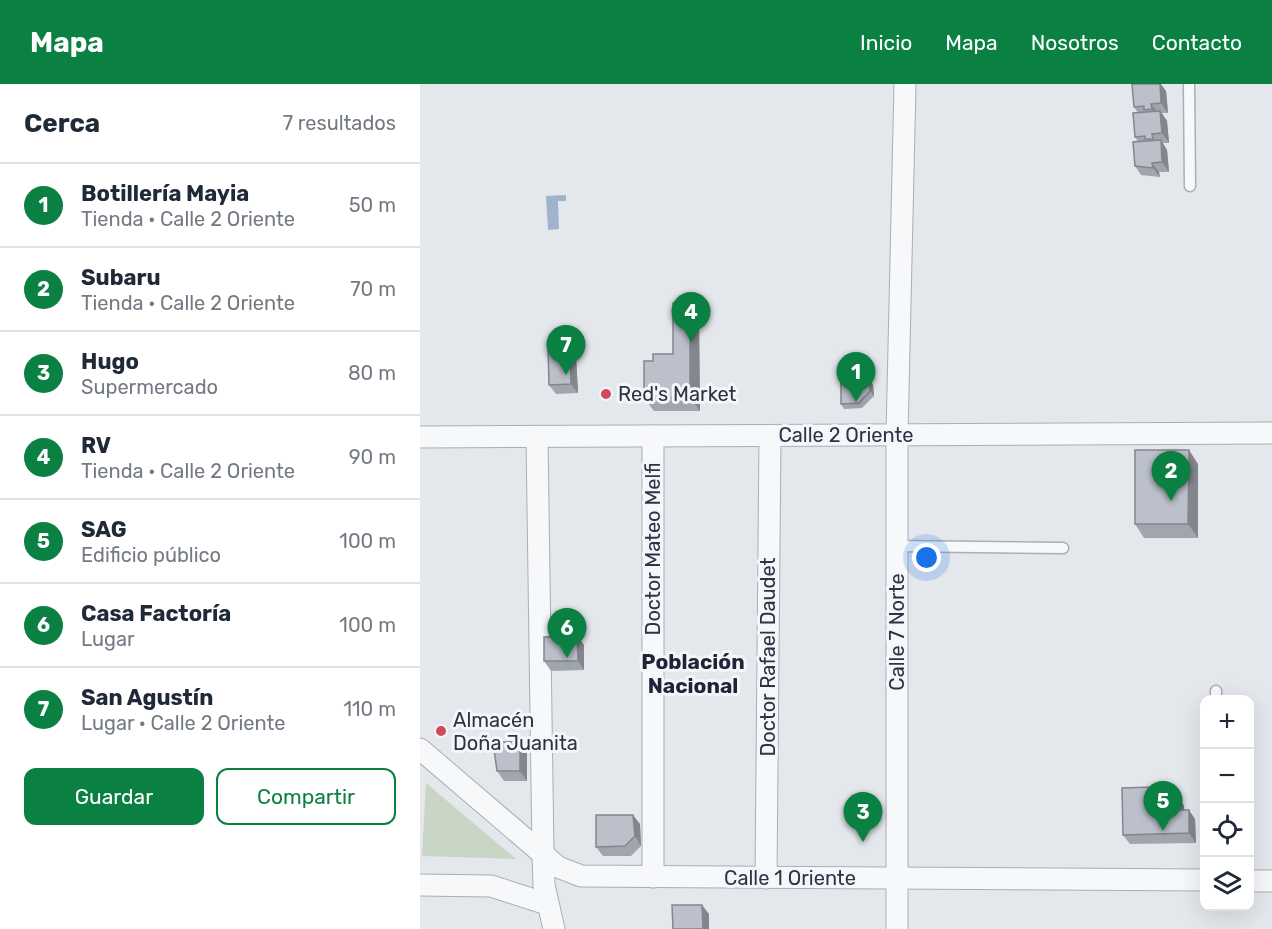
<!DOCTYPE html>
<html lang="es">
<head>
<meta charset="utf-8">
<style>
	body { margin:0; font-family:Rubik,sans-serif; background:#f2f2f3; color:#1f2937 }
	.controls { position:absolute; right:18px; bottom:18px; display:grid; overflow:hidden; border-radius:12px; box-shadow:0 6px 24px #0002 }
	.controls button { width:54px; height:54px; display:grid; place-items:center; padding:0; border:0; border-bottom:2px solid #e0e1e3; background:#fff; color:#1f2937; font:30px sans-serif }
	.you { position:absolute; left:507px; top:474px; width:21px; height:21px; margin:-15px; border:4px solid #fff; border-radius:50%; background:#1a73e8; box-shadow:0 0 0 9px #1a73e833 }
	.badge { display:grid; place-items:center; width:39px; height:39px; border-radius:50%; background:#0b8043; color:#fff; font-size:20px; font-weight:700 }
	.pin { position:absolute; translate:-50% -50px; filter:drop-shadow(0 2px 3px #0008) }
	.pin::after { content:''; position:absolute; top:32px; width:21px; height:18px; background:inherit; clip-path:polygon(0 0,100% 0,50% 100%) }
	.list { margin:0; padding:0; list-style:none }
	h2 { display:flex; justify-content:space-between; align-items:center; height:78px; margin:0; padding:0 24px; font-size:26px }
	h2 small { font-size:20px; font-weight:400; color:#747a83 }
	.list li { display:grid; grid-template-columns:39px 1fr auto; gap:18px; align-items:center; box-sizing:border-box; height:84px; padding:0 24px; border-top:2px solid #e0e1e3 }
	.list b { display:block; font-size:22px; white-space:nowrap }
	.list p { margin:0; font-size:20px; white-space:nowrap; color:#747a83 }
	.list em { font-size:20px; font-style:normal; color:#747a83 }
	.actions { display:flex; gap:12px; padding:18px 24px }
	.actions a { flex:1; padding:14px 0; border:2px solid #0b8043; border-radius:12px; text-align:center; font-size:21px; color:#0b8043 }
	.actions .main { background:#0b8043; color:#fff }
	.icon { flex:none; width:33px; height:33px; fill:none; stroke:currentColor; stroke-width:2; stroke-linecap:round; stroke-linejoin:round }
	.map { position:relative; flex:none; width:852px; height:845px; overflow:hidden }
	header { display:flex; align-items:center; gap:36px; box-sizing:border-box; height:84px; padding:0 30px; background:#0b8043; color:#fff }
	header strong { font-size:28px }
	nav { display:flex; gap:33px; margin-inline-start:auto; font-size:21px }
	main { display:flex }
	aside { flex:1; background:#fff }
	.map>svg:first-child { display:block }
</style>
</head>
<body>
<header>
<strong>Mapa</strong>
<nav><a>Inicio</a><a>Mapa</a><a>Nosotros</a><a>Contacto</a></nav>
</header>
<main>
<aside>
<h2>Cerca<small>7 resultados</small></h2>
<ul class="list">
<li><span class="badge">1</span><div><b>Botillería Mayia</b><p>Tienda · Calle 2 Oriente</p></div><em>50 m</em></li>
<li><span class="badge">2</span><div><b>Subaru</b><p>Tienda · Calle 2 Oriente</p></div><em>70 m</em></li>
<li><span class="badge">3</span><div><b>Hugo</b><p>Supermercado</p></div><em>80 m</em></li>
<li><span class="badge">4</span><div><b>RV</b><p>Tienda · Calle 2 Oriente</p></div><em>90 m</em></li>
<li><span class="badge">5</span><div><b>SAG</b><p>Edificio público</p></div><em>100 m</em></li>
<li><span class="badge">6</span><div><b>Casa Factoría</b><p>Lugar</p></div><em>100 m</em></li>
<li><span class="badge">7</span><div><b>San Agustín</b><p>Lugar · Calle 2 Oriente</p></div><em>110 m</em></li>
</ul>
<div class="actions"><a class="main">Guardar</a><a>Compartir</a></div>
</aside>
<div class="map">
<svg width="852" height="845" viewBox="0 0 852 845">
	<rect width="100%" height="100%" fill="#e4e7ec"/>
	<!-- green -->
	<path fill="#c9d6c5" d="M 6,699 L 96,775 L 2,772 Z"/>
	<!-- water -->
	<path fill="#9fb4cc" d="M 146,111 L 146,117 L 138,117 L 139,145 L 128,146 L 126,112 Z"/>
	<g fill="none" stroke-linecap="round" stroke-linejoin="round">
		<defs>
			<g id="lane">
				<path d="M 769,0 L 770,102"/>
				<path d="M 477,462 L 643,464"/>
				<path d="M 796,607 L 796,616"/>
			</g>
			<g id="street">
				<path d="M 0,353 L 852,349"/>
				<path d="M 117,353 L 123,770 L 124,801 L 134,845"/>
				<path d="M 0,665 L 138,783 L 161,792 L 784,796"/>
				<path d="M 233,793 L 233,352"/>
				<path d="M 346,794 L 350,352"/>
				<path d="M 830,797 L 852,797"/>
				<path d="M 0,801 L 71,802 L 127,820"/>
				<path d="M 477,845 L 477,351 L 485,0"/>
			</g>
		</defs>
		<!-- lane casing -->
		<use href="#lane" stroke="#a9aeb7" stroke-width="13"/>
		<!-- street casing -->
		<use href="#street" stroke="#a9aeb7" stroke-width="23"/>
		<!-- lane -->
		<use href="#lane" stroke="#f7f8fa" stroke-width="10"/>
		<!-- street -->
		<use href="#street" stroke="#f7f8fa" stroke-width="21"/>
	</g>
	<!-- wall -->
	<g fill="#a1a5ae">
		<path d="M 746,7 L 748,29 L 742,29 L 747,37 L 749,59 L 742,59 L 747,66 L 749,88 L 739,88 L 740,93 L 721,91 L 715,82 L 718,58 L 715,53 L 718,29 L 714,23 Z"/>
		<path d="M 279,233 L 280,327 L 234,327 L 224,314 L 233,277 L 253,270 Z"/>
		<path d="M 156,272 L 158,309 L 136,310 L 129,301 Z"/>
		<path d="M 450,296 L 453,301 L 454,312 L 442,324 L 424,325 L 421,320 Z"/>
		<path d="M 778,380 L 778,454 L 724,454 L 715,440 Z"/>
		<path d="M 157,552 L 164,561 L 164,586 L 131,587 L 124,577 Z"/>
		<path d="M 107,668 L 107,697 L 84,697 L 77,687 Z"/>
		<path d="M 758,712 L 764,722 L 764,726 L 775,735 L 776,759 L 710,760 L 703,751 L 740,713 L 740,724 L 748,724 Z"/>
		<path d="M 220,740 L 221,762 L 211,772 L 183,772 L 176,763 Z"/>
	</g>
	<!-- shaded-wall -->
	<g fill="#83868d">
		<path d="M 740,0 L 741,0 L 746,7 L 748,29 L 741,19 Z"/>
		<path d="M 731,20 L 738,29 L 738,35 L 732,25 Z"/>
		<path d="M 740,27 L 747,37 L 749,59 L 742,49 Z"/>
		<path d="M 741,56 L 747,66 L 749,88 L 742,78 Z"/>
		<path d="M 732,79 L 739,88 L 740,93 L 733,84 Z"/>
		<path d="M 270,219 L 279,233 L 280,327 L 270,313 Z"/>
		<path d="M 150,262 L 156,272 L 158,309 L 151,300 Z"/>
		<path d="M 450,296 L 453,301 L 454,312 L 450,307 Z"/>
		<path d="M 769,366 L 778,380 L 778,454 L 768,440 Z"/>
		<path d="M 157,552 L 164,561 L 164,586 L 158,577 Z"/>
		<path d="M 100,658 L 107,668 L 107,697 L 100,687 Z"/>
		<path d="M 733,703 L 740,713 L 741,734 L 734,724 Z"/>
		<path d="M 758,712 L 764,722 L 765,735 L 758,726 Z"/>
		<path d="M 769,726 L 775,735 L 776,759 L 769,749 Z"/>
		<path d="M 213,731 L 220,740 L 221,762 L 215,752 Z"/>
		<path d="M 282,821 L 289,830 L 289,845 L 283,845 Z"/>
	</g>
	<!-- building -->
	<g fill="#bbc0ca" stroke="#83868d" stroke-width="1.5">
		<path d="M 712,0 L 740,0 L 741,19 L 731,20 L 732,25 L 724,26 L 724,22 L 714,23 Z"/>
		<path d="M 740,27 L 742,49 L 732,50 L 733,55 L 725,55 L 725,52 L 715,53 L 713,29 Z"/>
		<path d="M 741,56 L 742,78 L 732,79 L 733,84 L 715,82 L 713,58 Z"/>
		<path d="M 253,219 L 270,219 L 270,313 L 224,314 L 224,277 L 233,277 L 233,270 L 253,270 Z"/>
		<path d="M 150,262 L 151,300 L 129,301 L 128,263 Z"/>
		<path d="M 450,296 L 450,307 L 439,319 L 421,320 L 421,298 Z"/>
		<path d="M 715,366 L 769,366 L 768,440 L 715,440 Z"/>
		<path d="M 157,552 L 158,577 L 124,577 L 124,553 Z"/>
		<path d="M 73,658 L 100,658 L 100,687 L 77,687 Z"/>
		<path d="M 733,703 L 734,724 L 748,724 L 748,712 L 758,712 L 758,726 L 769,726 L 769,749 L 703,751 L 702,704 Z"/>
		<path d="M 176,731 L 213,731 L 215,752 L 205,762 L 176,763 Z"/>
		<path d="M 252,821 L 282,821 L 283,845 L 253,845 Z"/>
	</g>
	<!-- markers -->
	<g fill="#d1495b" stroke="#f4f6f9" stroke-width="2">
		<circle cx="186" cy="310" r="6"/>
		<circle cx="21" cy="647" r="6"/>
	</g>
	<g text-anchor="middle" stroke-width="6" stroke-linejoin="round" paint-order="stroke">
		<!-- poi labels -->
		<g font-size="20" fill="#2b3445" stroke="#f4f6f9" text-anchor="start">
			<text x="198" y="317">Red's Market</text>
			<text x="33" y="643">Almacén<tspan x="33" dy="23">Doña Juanita</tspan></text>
		</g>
		<!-- street labels -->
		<g font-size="20" fill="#2b3445" stroke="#f4f6f9">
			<text x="426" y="358">Calle 2 Oriente</text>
			<text transform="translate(233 465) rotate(-90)" y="7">Doctor Mateo Melfi</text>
			<text transform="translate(477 548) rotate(-90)" y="7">Calle 7 Norte</text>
			<text transform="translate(348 573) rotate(-90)" y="7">Doctor Rafael Daudet</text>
			<text x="370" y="801">Calle 1 Oriente</text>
		</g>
		<!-- neighbourhood labels -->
		<g font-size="21" font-weight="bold" fill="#1d2536" stroke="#f4f6f9">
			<text x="273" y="585">Población<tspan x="273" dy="24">Nacional</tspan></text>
		</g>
	</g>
</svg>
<div class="controls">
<button>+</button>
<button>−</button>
<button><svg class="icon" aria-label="locate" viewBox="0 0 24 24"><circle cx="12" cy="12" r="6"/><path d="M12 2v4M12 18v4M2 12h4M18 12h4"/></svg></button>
<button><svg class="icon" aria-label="layers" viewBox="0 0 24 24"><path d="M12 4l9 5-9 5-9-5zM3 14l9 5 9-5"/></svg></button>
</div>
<div class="you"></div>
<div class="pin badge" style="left:436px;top:318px">1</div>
<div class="pin badge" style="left:751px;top:417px">2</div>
<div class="pin badge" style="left:443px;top:758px">3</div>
<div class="pin badge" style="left:271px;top:258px">4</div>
<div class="pin badge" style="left:743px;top:747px">5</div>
<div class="pin badge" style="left:147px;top:574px">6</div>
<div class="pin badge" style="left:146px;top:291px">7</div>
</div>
</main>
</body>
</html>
